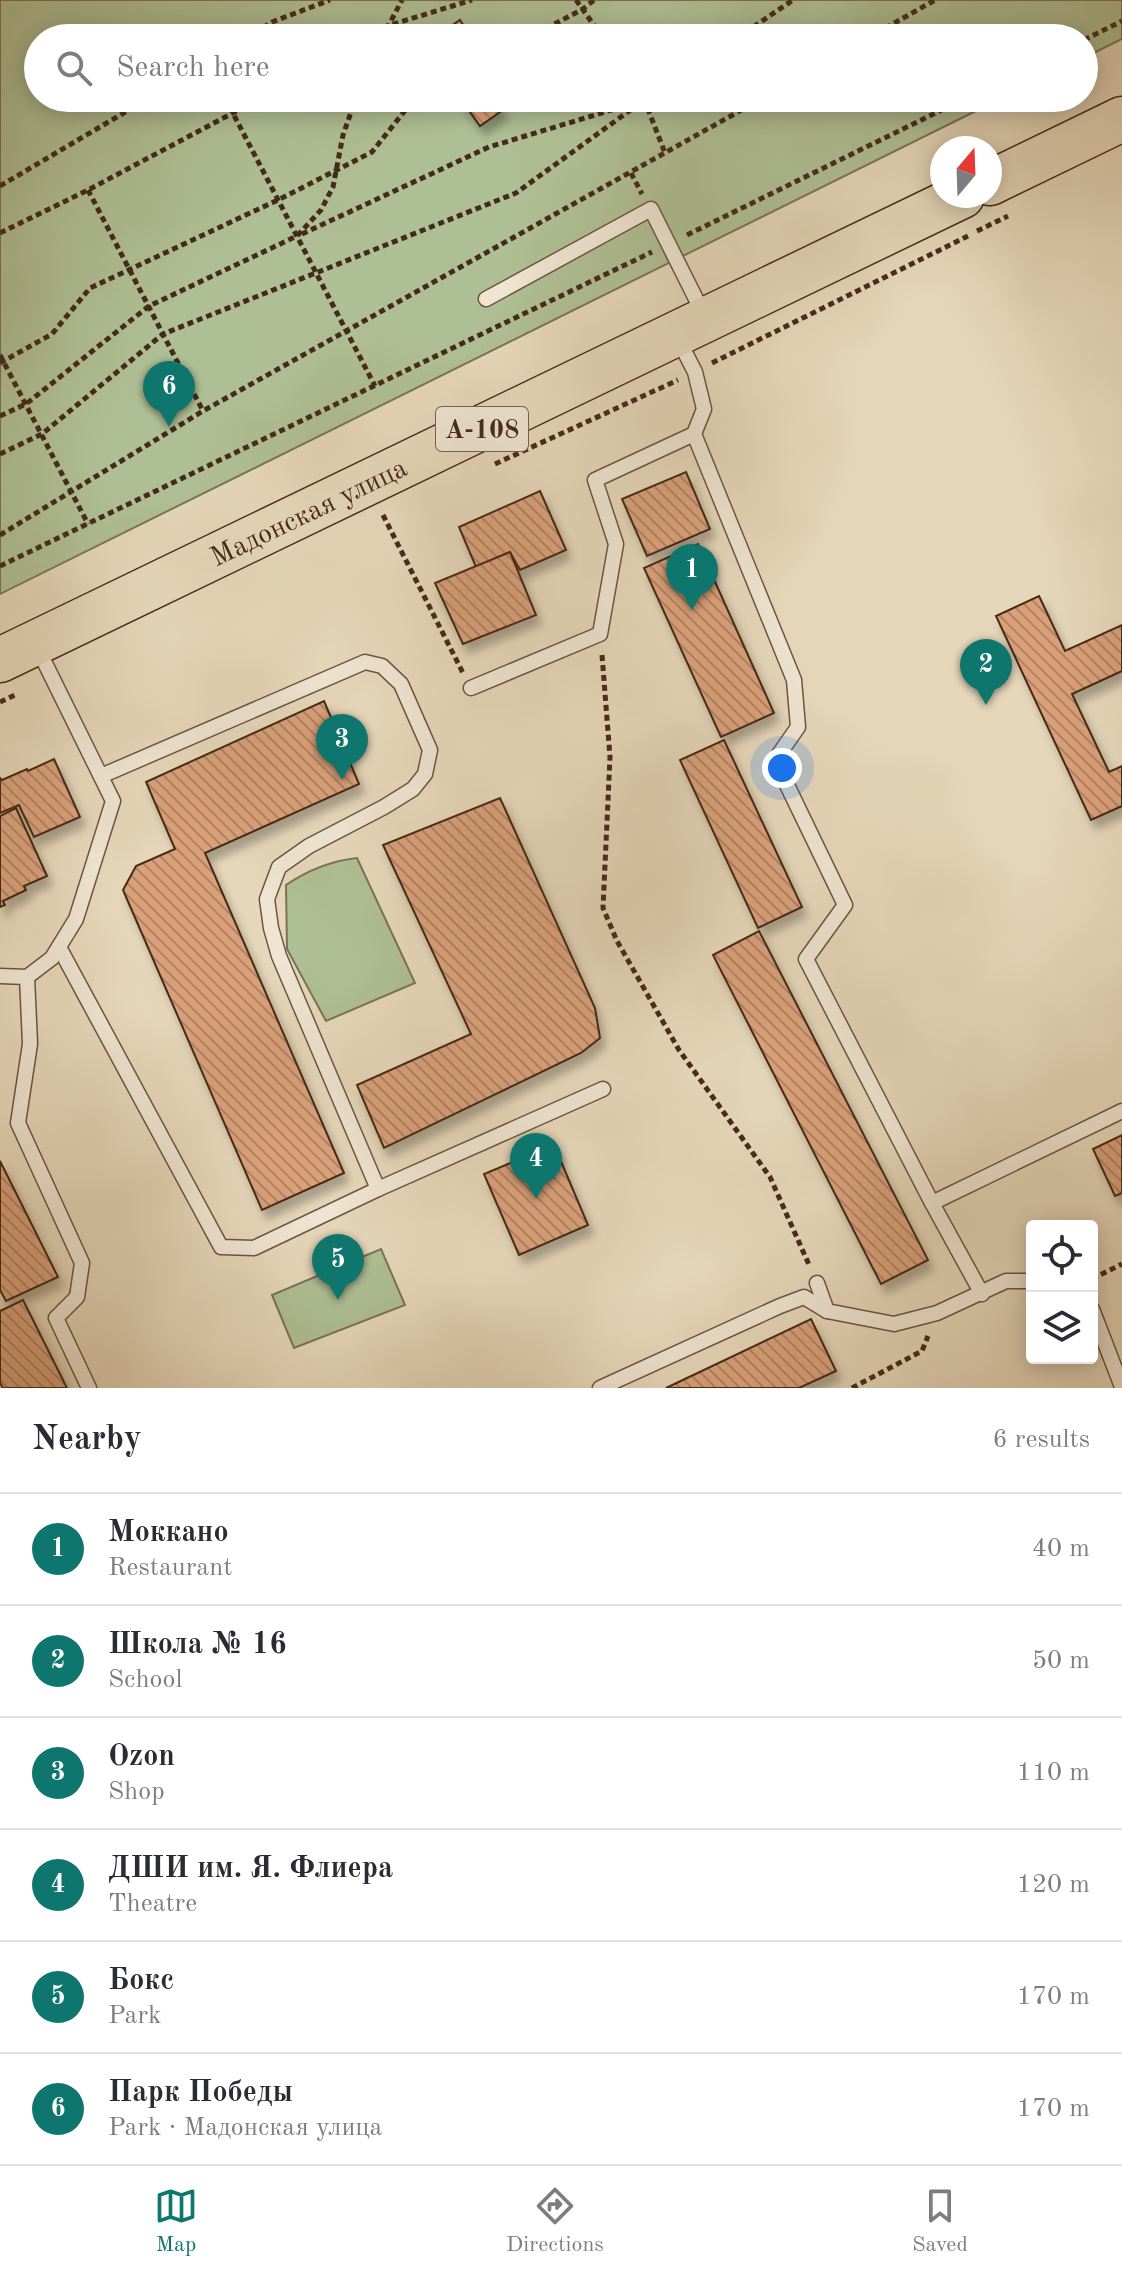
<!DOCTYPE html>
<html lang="en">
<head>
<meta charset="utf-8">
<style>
	body { margin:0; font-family:"Old Standard TT",serif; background:#f2f2f3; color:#2b2b33 }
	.controls { position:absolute; right:24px; bottom:24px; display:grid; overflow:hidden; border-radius:8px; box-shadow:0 4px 20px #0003 }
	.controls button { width:72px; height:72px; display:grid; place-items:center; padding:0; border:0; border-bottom:2px solid #e1e1e2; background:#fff; color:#2b2b33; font:40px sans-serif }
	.compass { position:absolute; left:930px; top:136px; width:72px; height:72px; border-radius:50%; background:#fff; box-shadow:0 4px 20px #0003; rotate:19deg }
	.you { position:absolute; left:782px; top:768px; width:28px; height:28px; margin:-20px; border:6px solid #fff; border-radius:50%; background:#1a73e8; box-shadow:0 0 0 12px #1a73e833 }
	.badge { display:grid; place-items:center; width:52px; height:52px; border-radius:50%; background:#0f766e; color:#fff; font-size:26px; font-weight:700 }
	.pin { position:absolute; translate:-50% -66px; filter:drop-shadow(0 2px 4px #0008) }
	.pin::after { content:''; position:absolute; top:42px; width:28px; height:24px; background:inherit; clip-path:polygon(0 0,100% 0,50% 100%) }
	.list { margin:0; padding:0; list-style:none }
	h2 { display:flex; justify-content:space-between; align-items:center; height:104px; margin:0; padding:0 32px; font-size:34px }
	h2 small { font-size:26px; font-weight:400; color:#7c7c81 }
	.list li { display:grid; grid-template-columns:52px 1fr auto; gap:24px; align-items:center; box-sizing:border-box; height:112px; padding:0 32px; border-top:2px solid #e1e1e2 }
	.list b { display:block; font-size:30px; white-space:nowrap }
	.list p { margin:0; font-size:26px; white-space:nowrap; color:#7c7c81 }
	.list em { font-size:26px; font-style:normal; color:#7c7c81 }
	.icon { flex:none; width:44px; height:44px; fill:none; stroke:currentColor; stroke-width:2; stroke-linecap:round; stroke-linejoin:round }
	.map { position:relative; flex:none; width:1122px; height:1388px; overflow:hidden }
	.search { position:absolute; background:#fff; box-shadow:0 4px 20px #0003; left:24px; right:24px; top:24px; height:88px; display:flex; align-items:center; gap:20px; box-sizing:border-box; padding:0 28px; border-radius:44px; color:#7c7c81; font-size:30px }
	.sheet { height:776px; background:#fff }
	nav { display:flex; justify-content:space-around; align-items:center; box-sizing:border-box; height:112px; border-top:2px solid #e1e1e2; background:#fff; font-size:22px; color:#7c7c81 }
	nav a { display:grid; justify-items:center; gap:4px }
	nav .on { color:#0f766e }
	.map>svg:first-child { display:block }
</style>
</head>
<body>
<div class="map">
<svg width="1122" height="1388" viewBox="0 0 1122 1388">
	<defs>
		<pattern id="building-back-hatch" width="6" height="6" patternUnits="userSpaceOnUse" patternTransform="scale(2)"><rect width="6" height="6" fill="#d9a079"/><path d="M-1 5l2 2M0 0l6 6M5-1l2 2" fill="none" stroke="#b28362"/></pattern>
		<filter id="shadow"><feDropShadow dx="5" dy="9" stdDeviation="4" flood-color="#0004"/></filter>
	</defs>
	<rect width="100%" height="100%" fill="#e6d7ba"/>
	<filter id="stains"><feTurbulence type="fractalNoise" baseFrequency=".0025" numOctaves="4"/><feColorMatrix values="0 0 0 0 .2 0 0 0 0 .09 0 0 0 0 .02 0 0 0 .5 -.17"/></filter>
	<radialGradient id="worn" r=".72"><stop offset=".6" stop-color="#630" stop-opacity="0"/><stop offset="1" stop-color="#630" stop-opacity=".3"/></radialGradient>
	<!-- green -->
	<g fill="#afbf95" stroke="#7a7456" stroke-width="2">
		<path d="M 0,0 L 1122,0 L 1122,39 L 1084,58 L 1084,38 L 38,38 L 38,98 L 1002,98 L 0,594 Z"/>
		<path d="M 357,858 L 415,983 L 326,1021 L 287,949 L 286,885 C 308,870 331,861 357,858 Z"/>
		<path d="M 381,1249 L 405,1305 L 294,1348 L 272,1295 Z"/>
	</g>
	<!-- building -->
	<g fill="url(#building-back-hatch)" stroke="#442a18" stroke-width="2" filter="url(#shadow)">
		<path d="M 460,20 L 472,38 L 439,38 L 437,36 Z"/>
		<path d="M 460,98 L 494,98 L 503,110 L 480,126 Z"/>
		<path d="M 686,472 L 710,529 L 647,556 L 622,499 Z"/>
		<path d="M 540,491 L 566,550 L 520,570 L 510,552 L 476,567 L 459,527 Z"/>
		<path d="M 698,544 L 774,713 L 721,737 L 644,568 Z"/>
		<path d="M 510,552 L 536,615 L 463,644 L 435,583 Z"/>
		<path d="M 1039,596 L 1065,651 L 1122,625 L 1122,671 L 1072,694 L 1109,772 L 1122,766 L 1122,806 L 1091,820 L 996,616 Z"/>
		<path d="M 324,701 L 359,784 L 205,853 L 344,1173 L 262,1210 L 123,890 L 136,866 L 175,849 L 146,782 Z"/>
		<path d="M 724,740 L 802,907 L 758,928 L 680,760 Z"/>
		<path d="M 54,759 L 80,817 L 34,837 L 19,805 L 0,813 L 0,778 L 2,780 L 27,769 L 28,771 Z"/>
		<path d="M 500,798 L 595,1008 L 600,1038 L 581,1053 L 384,1148 L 357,1085 L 471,1034 L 383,845 Z"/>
		<path d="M 16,808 L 47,876 L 24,886 L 26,890 L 3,901 L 5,905 L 0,907 L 0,816 Z"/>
		<path d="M 759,931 L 928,1260 L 881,1284 L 713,955 Z"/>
		<path d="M 1122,1135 L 1122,1193 L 1115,1196 L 1093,1149 Z"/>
		<path d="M 554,1145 L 588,1225 L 519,1255 L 484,1174 Z"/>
		<path d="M 0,1161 L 58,1277 L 6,1301 L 0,1290 Z"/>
		<path d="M 23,1300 L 67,1388 L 3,1388 L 0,1383 L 0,1311 Z"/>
		<path d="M 811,1319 L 836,1371 L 799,1388 L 666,1388 Z"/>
	</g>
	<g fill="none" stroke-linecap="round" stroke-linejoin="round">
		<defs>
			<g id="lane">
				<path d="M 486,299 L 651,209 L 704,315"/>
				<path d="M 694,434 L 794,680 L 798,727 L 775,760 L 845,905 L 806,959 L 932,1203 L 982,1294"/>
				<path d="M 471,688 L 600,634 L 616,544 L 595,480 L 694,434 L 704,409 L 695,372 L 677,337"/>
				<path d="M 101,776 L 365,662 L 382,666 L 401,684 L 430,750 L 425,774 L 413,789 L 384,807 L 309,846 L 279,867 L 267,899 L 271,928 L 279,956 L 378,1189 L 603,1089"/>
				<path d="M 59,947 L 221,1247 L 254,1248 L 378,1189"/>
				<path d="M 0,976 L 27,977 L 52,958 L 76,919 L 113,801 L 37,647"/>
				<path d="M 27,977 L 30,1044 L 18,1123 L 82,1263 L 77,1297 L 56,1318 L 89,1388"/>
				<path d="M 932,1203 L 1122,1111"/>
				<path d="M 817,1283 L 827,1311 L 894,1324 L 937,1313 L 1006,1281 L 1032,1281"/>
				<path d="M 1092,1309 L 1122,1387"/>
				<path d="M 600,1388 L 780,1306 L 804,1297 L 827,1311"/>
			</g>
			<g id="highway">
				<path d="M 990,183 L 1122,119"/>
				<path id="s1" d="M 0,660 L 962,196"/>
			</g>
		</defs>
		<!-- lane casing -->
		<use href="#lane" stroke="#6c5540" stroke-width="17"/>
		<!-- highway casing -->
		<use href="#highway" stroke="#442a18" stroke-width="47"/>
		<!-- path -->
		<g stroke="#442a18" stroke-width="5" stroke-dasharray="6 4" stroke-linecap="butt">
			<path d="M 576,0 L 603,38"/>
			<path d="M 246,38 L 272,22 L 330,0"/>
			<path d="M 366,38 L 387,26 L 472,0"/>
			<path d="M 382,38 L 402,0"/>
			<path d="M 528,38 L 583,9 L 594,0"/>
			<path d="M 737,38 L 793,0"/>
			<path d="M 868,38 L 935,0"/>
			<path d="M 1084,40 L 1122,21"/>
			<path d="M 225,98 L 375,386"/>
			<path d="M 644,99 L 665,153"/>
			<path d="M 631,173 L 642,194"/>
			<path d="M 0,186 L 149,98"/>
			<path d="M 88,190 L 203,411"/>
			<path d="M 977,231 L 1008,216"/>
			<path d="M 0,233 L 88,190 L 261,98"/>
			<path d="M 302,234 L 489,147 L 638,102"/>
			<path d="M 687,235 L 966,98"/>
			<path d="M 0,355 L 88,524"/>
			<path d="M 0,363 L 52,334 L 90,288 L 278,200 L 372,152 L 415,98"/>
			<path d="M 712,363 L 968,236"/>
			<path d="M 0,416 L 26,404 L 149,306 L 297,236 L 321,210 L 333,187 L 343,135 L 356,98"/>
			<path d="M 0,454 L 42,434 L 163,334 L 516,193 L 647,98"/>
			<path d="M 495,464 L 678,380"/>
			<path d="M 383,515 L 463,673"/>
			<path d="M 0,535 L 203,411 L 763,98"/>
			<path d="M 0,566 L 652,252"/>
			<path d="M 602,655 L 610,757 L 603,908 L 617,941 L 679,1050 L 770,1177 L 810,1267"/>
			<path d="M 0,702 L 17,694"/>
			<path d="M 1092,1279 L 1122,1264"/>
			<path d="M 852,1388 L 922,1351 L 928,1336"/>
		</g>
		<!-- lane -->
		<use href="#lane" stroke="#efe5d2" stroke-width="14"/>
		<!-- highway -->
		<use href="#highway" stroke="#e6d7ba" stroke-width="44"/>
	</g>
	<g text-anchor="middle" stroke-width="6" stroke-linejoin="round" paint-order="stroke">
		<!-- shield labels -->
		<rect fill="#efe5d2" stroke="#776250" stroke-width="2" x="436" y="407" width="92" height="44" rx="6"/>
		<g font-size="26" font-weight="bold" fill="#442a18">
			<text x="482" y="438">А-108</text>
		</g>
		<!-- street labels -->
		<g font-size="28" fill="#442a18" stroke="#efe5d2">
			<text dy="10" stroke="none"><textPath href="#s1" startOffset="342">Мадонская улица</textPath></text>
		</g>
	</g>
	<rect width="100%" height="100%" filter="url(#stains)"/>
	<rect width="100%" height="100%" fill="url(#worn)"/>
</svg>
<div class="controls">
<button><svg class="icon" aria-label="locate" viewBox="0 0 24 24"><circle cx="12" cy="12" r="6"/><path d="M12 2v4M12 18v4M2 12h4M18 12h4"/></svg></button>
<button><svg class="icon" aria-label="layers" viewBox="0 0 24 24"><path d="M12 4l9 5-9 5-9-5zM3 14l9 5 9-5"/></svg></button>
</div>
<svg class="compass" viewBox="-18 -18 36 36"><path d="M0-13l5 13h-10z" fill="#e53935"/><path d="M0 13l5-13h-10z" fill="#7c7c81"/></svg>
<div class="you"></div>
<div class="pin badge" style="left:692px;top:610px">1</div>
<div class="pin badge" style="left:986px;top:705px">2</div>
<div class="pin badge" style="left:342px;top:780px">3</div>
<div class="pin badge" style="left:536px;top:1199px">4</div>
<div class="pin badge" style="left:338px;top:1300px">5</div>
<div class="pin badge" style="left:169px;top:427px">6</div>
<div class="search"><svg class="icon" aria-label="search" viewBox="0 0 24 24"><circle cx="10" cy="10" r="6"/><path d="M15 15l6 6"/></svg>Search here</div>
</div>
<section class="sheet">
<h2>Nearby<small>6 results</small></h2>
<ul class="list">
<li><span class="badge">1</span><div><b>Моккано</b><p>Restaurant</p></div><em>40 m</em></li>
<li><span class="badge">2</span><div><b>Школа № 16</b><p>School</p></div><em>50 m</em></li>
<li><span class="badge">3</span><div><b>Ozon</b><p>Shop</p></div><em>110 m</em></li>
<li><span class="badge">4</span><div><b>ДШИ им. Я. Флиера</b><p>Theatre</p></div><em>120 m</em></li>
<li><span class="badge">5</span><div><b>Бокс</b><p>Park</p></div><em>170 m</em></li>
<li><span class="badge">6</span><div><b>Парк Победы</b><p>Park · Мадонская улица</p></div><em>170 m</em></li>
</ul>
</section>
<nav>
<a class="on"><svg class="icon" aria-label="map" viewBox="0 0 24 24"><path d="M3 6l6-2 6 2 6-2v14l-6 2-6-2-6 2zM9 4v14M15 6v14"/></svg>Map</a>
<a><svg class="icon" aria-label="directions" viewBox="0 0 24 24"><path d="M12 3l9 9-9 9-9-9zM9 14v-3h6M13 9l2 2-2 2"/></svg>Directions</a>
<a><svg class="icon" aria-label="saved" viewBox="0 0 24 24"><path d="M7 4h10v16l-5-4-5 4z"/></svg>Saved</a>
</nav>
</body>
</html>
